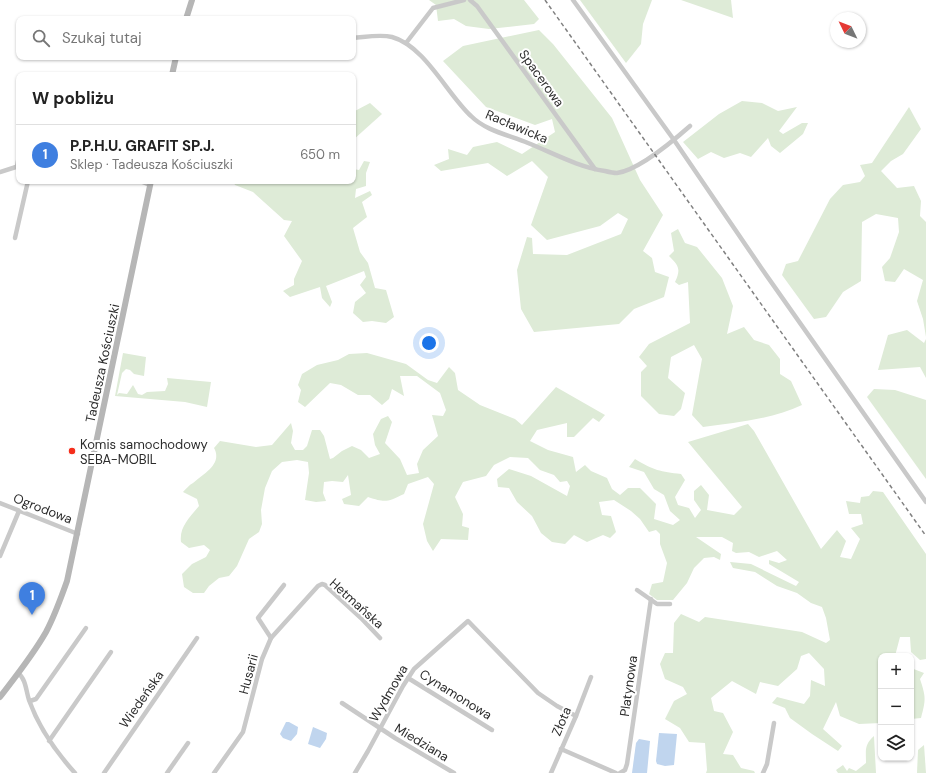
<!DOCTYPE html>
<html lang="pl">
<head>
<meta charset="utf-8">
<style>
	body { margin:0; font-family:"DM Sans",sans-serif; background:#f2f2f2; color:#222 }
	.controls { position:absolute; right:12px; bottom:12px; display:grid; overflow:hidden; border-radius:8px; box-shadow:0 1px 3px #0004 }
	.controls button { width:36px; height:36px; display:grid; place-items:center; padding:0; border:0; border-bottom:1px solid #e0e0e0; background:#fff; color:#222; font:20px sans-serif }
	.compass { position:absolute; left:830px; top:12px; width:36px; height:36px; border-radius:50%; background:#fff; box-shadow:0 1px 3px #0004; rotate:313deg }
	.you { position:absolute; left:429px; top:343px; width:14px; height:14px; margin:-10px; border:3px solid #fff; border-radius:50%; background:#1a73e8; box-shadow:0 0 0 6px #1a73e833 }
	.badge { display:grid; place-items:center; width:26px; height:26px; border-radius:50%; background:#1a73e8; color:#fff; font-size:13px; font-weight:700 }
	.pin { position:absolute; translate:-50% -33px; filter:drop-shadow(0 1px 2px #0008) }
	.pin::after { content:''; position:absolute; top:21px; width:14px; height:12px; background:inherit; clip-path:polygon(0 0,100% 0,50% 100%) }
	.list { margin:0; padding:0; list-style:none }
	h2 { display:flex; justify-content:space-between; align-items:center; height:52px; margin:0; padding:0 16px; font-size:17px }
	h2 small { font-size:13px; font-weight:400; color:#767676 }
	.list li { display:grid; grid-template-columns:26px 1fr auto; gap:12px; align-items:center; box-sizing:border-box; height:60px; padding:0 16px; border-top:1px solid #e0e0e0 }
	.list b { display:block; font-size:15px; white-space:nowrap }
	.list p { margin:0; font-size:13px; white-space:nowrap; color:#767676 }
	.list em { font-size:13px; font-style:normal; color:#767676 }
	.icon { flex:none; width:22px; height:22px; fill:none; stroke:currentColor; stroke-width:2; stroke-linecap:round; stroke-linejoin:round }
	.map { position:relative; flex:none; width:926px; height:773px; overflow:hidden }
	.search { position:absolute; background:#fff; box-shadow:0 1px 3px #0004; left:16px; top:16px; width:340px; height:44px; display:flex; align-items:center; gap:10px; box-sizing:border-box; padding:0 14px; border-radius:8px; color:#767676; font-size:15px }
	.panel { position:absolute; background:#fff; box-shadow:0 1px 3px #0004; left:16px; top:72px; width:340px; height:112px; border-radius:8px }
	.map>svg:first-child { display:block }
</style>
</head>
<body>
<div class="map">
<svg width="926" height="773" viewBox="0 0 926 773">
	<rect width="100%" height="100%" fill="#fff"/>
	<!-- green -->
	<g fill="#deebd7">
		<path d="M 429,0 L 524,0 L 539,19 L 534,24 L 489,29 L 466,26 L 454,19 L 438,21 L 436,5 Z"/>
		<path d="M 580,0 L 652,0 L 643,24 L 641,44 L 626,63 Z"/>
		<path d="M 681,0 L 731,0 L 733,18 Z"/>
		<path d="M 539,30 L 553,44 L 612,118 L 640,180 L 663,215 L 643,251 L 652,258 L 655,272 L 669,277 L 664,297 L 634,309 L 619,324 L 534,332 L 521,309 L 517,270 L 527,237 L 532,238 L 533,254 L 567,255 L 621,234 L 628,219 L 618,213 L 600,226 L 547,240 L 531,225 L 548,177 L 532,161 L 507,176 L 488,163 L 441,171 L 434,165 L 449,159 L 448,149 L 467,155 L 473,147 L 497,142 L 522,154 L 555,132 L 552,119 L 535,125 L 486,107 L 443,61 L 463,46 Z"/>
		<path d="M 742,101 L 762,103 L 778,111 L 797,107 L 779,131 L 783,134 L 802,123 L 808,123 L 803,134 L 780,153 L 771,146 L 768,138 L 751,157 L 740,153 L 724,158 L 711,152 L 698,159 L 683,142 L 719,114 Z"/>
		<path d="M 370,103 L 382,114 L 353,140 L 353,112 Z"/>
		<path d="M 909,107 L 921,129 L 903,154 L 891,161 L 881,171 L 897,188 L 914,186 L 921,201 L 920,216 L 926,222 L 926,337 L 923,319 L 917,301 L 923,280 L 904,269 L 895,282 L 885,281 L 882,267 L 890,258 L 899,232 L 898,218 L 876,214 L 862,222 L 861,281 L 843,292 L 826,317 L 814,319 L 782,275 L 786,264 L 798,261 L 830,199 L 843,185 L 860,182 L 865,176 L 860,165 L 872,163 Z"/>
		<path d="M 364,161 L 370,162 L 366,173 L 366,186 L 356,189 L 355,198 L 370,191 L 372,195 L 362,202 L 367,217 L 353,228 L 360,252 L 368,263 L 375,288 L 386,290 L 394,317 L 386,323 L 372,321 L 363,322 L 353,313 L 355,302 L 366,293 L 360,285 L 366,277 L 364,271 L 326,286 L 332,302 L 330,307 L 322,298 L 320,287 L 290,297 L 283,291 L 294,285 L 294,279 L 302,261 L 284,236 L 292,221 L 284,220 L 253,192 L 235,185 L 233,181 L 353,181 L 353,169 L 359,170 Z"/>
		<path d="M 678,229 L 685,243 L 697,247 L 722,278 L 733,306 L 727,334 L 744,327 L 754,340 L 769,345 L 780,359 L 780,374 L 791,381 L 802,405 C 773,419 735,423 703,427 L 692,415 L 702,359 L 694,345 L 671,357 L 668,378 L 685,393 L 681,409 L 674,416 L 659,414 L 641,396 L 641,372 L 647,366 L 639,357 L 649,344 L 690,323 L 688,282 L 679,285 L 675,282 C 681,269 679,266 669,256 L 674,251 L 671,233 Z"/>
		<path d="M 907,330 L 924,343 L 926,339 L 926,378 L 920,367 L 878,370 L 888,335 Z"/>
		<path d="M 123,353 L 146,357 L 144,376 L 134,374 L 130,370 L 126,369 L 122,373 L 117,395 L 119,393 L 127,394 L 133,385 L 138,394 L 142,395 L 147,392 L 165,391 L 168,384 L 167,378 L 211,382 L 207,407 L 185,402 L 115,396 Z"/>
		<path d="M 367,353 L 406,364 L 428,380 L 437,383 L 449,367 L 455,373 L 458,390 L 480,405 L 515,419 L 522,425 L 556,387 L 605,415 L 599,422 L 593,418 L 574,437 L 567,437 L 567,423 L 537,430 L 530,441 L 548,450 L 573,457 L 576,472 L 585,465 L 591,471 L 607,478 L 612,489 L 620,495 L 628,488 L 640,488 L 656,504 L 654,519 L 673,525 L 680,520 L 670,511 L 664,495 L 654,489 L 644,472 L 629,467 L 635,459 C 653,470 661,472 681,474 L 685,480 L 675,497 L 678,505 L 689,508 L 695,518 L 701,510 L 694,500 L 694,491 L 701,485 L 709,495 L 707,510 L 734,515 L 742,507 L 688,442 L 748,424 L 754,431 L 821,549 L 837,530 L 846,541 L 840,557 L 851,559 L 860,539 L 851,528 L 863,524 L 861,514 L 849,514 L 846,501 L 860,503 L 861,497 L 869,496 L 873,491 L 883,492 L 926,554 L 926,659 L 920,660 L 911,652 L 910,637 L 900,637 L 895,656 L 881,656 L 881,723 L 859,724 L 840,716 L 836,702 L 823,729 L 842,746 L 838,751 L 812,734 L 790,718 L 785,708 L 772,703 L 777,697 L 804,704 L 810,696 L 811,680 L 825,686 L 824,669 L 809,653 L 801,656 L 797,669 L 778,686 L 760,682 L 756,694 L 732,681 L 711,698 L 714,711 L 723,713 L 733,732 L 723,754 L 733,755 L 741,768 L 754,771 L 755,773 L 706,773 L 707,770 L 705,743 L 689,742 L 680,728 L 665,719 L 674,701 L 687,694 L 683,687 L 665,679 L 660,664 L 665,653 L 673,653 L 674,623 L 681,614 L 699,622 L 705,617 L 802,632 L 826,643 L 830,640 L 826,618 L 822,607 L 811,603 L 797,593 L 777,586 L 755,572 L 733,568 L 730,562 L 751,564 L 796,586 L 799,582 L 769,564 L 769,560 L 779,563 L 787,560 L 777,551 L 759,557 L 749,552 L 736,553 L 732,551 L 733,543 L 722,537 L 696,537 L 721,554 L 720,560 L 714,557 L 704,558 L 694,568 L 687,583 L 673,600 L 657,600 L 649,594 L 652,584 L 663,582 L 667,563 L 660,544 L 660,534 L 656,530 L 649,532 L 640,519 L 631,511 L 614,500 L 599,502 L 602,515 L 611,516 L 616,532 L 610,538 L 603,535 L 587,542 L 574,535 L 565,544 L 552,542 L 541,533 L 532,516 L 517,502 L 509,488 L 498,487 L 497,479 L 509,469 L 531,476 L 567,496 L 570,486 L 567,481 L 560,482 L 554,475 L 540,470 L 528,458 L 510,457 L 494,465 L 486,476 L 463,482 L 455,497 L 463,514 L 462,526 L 469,528 L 468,540 L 441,539 L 433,551 L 427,541 L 423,524 L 434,484 L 428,477 L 408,484 L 404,494 C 387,502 386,503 368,497 L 359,506 L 344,504 L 342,499 L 351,495 L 348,475 L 343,482 L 332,481 L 324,482 L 323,493 L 326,501 L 316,502 L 305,500 L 309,473 L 308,462 L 297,460 L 282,462 L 272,471 L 265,488 L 261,510 L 262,524 L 259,532 L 249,539 L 237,566 L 229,576 L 219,578 L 209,586 L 204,593 L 193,593 L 184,587 L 182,574 L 192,564 L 206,557 L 210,550 L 204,545 L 189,548 L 181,542 C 179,527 190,517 199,506 L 197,499 L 183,492 C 186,489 189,485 193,483 C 203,474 223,464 214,448 L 220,441 L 256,447 L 272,445 L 291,423 L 293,431 L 291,443 L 295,450 L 303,450 L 307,446 L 312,430 L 320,430 L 324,436 L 330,459 L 333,458 L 342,451 L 352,446 L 361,450 L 369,458 L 380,454 L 375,445 L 373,434 L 381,419 L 388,416 L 392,422 L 385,443 L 400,459 L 407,475 L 419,473 L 417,464 L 423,450 L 438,436 L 432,415 L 443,416 L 446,410 L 440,393 L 417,376 L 400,376 L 404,396 L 392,389 L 389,399 L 382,405 L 370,395 L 358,395 L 341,385 L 330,383 L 305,407 L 298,402 L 301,390 L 298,385 L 302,374 L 317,365 L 338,360 L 349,354 Z"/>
		<path d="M 874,389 L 895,390 L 926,400 L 926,479 L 867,397 Z"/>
		<path d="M 911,668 L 924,673 L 920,679 C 926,697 926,700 921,718 L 911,719 Z"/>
		<path d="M 874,736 L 876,773 L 838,773 L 836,770 L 843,765 L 847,771 L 849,768 L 856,771 L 866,763 C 866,750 864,745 874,736 Z"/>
		<path d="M 924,745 L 926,773 L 917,773 L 918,750 Z"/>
	</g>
	<!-- water -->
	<g fill="#c0d5ee">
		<path d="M 286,722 L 289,722 L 298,727 L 297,734 L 291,741 L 283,738 L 280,734 Z"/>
		<path d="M 313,727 L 327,733 L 326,739 L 320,748 L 308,744 Z"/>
		<path d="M 659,733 L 677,734 L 674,765 L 665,766 L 657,764 L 656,761 Z"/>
		<path d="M 639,739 L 650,741 L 647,773 L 632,773 L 636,743 Z"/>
	</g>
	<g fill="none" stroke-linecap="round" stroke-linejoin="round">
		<!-- street -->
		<g stroke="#c9c9c9" stroke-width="4.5">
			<path d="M 470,0 L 477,6 L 595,169"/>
			<path d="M 573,0 L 674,140 L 762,269 L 926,502"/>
			<path d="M 353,38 C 366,37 380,34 392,37 C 425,46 447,94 471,116 C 486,131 509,135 528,143 C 553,153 578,167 605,171 C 609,172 613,173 617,173 C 639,170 673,141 690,126"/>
			<path d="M 406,43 L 433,8 L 464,0"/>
			<path d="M 17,167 L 19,155"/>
			<path d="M 0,172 L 19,166"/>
			<path d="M 140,181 L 150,185"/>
			<path d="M 15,238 L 28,181"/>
			<path d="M 0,503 L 78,534"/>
			<path d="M 0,556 L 19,511"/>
			<path d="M 637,590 L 657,604 L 670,604"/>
			<path d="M 271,638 L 258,618 L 284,585"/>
			<path d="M 18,673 C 26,679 26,691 29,700 C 39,728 56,752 75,773"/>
			<path d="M 408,678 L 492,730"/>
			<path d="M 30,701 L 36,699 L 86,628"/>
			<path d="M 342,703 L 395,738 L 454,773"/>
			<path d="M 49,741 L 111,652"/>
			<path d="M 561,749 L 616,773"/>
			<path d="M 104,773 L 197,638"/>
			<path d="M 167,773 L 188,743"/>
			<path d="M 214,773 L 243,732 L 262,659 L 271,638 L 318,586 L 322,584 L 325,585 L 361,618 L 380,638"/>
			<path d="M 355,773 L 368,751 L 403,686 L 414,669 L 468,621 L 538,693 L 557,706 L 576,716"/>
			<path d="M 551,773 L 576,716 L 591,677"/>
			<path d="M 620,773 L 625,770 L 627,764 L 651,599"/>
			<path d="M 763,773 L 767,764 L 774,723"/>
		</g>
		<!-- secondary -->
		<g stroke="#b6b6b6" stroke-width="6">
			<path d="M 186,19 L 192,0"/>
			<path d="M 172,75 L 176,57"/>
			<path d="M 0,697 C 16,676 33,655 46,632 C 55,615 61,598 67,581 L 151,181"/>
		</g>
		<!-- rail -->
		<path stroke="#818181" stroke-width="1.5" stroke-dasharray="4 3" stroke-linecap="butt" d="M 545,0 L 926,536"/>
	</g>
	<!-- markers -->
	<circle fill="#f52e1b" stroke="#fff" stroke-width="1.5" cx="72" cy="451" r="4"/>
	<g text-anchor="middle" stroke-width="4" stroke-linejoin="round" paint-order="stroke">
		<!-- street labels -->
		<g font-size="13" fill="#2c2c2c" stroke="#fff">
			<text transform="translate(542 78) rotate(54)" y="5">Spacerowa</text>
			<text transform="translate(517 126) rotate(23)" y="5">Racławicka</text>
			<text transform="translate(102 363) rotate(-78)" y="5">Tadeusza Kościuszki</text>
			<text transform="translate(43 508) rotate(21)" y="5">Ogrodowa</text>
			<text transform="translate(357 603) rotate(42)" y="5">Hetmańska</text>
			<text transform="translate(248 674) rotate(-75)" y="5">Husarii</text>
			<text transform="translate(628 686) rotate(-82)" y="5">Platynowa</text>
			<text transform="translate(388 693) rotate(-60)" y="5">Wydmowa</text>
			<text transform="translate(456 694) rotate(32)" y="5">Cynamonowa</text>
			<text transform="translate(141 699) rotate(-55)" y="5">Wiedeńska</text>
			<text transform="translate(561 721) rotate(-67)" y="5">Złota</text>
			<text transform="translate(422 742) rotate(31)" y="5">Miedziana</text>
		</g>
		<!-- poi labels -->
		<g font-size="13" fill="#2c2c2c" stroke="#fff" text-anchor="start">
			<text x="80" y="449">Komis samochodowy<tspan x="80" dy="15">SEBA-MOBIL</tspan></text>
		</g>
	</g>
</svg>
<div class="controls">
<button>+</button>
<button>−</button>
<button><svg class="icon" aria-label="layers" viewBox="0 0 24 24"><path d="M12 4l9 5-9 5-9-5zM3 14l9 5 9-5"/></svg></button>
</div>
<svg class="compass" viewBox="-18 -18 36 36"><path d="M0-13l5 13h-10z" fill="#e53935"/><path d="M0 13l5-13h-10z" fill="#767676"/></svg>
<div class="you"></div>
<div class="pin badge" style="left:32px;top:615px;background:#3f7fe0">1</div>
<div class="search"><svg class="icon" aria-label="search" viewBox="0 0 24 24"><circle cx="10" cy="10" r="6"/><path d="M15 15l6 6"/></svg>Szukaj tutaj</div>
<section class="panel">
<h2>W pobliżu<small></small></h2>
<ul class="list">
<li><span class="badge" style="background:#3f7fe0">1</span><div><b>P.P.H.U. GRAFIT SP.J.</b><p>Sklep · Tadeusza Kościuszki</p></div><em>650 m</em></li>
</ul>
</section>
</div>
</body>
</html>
